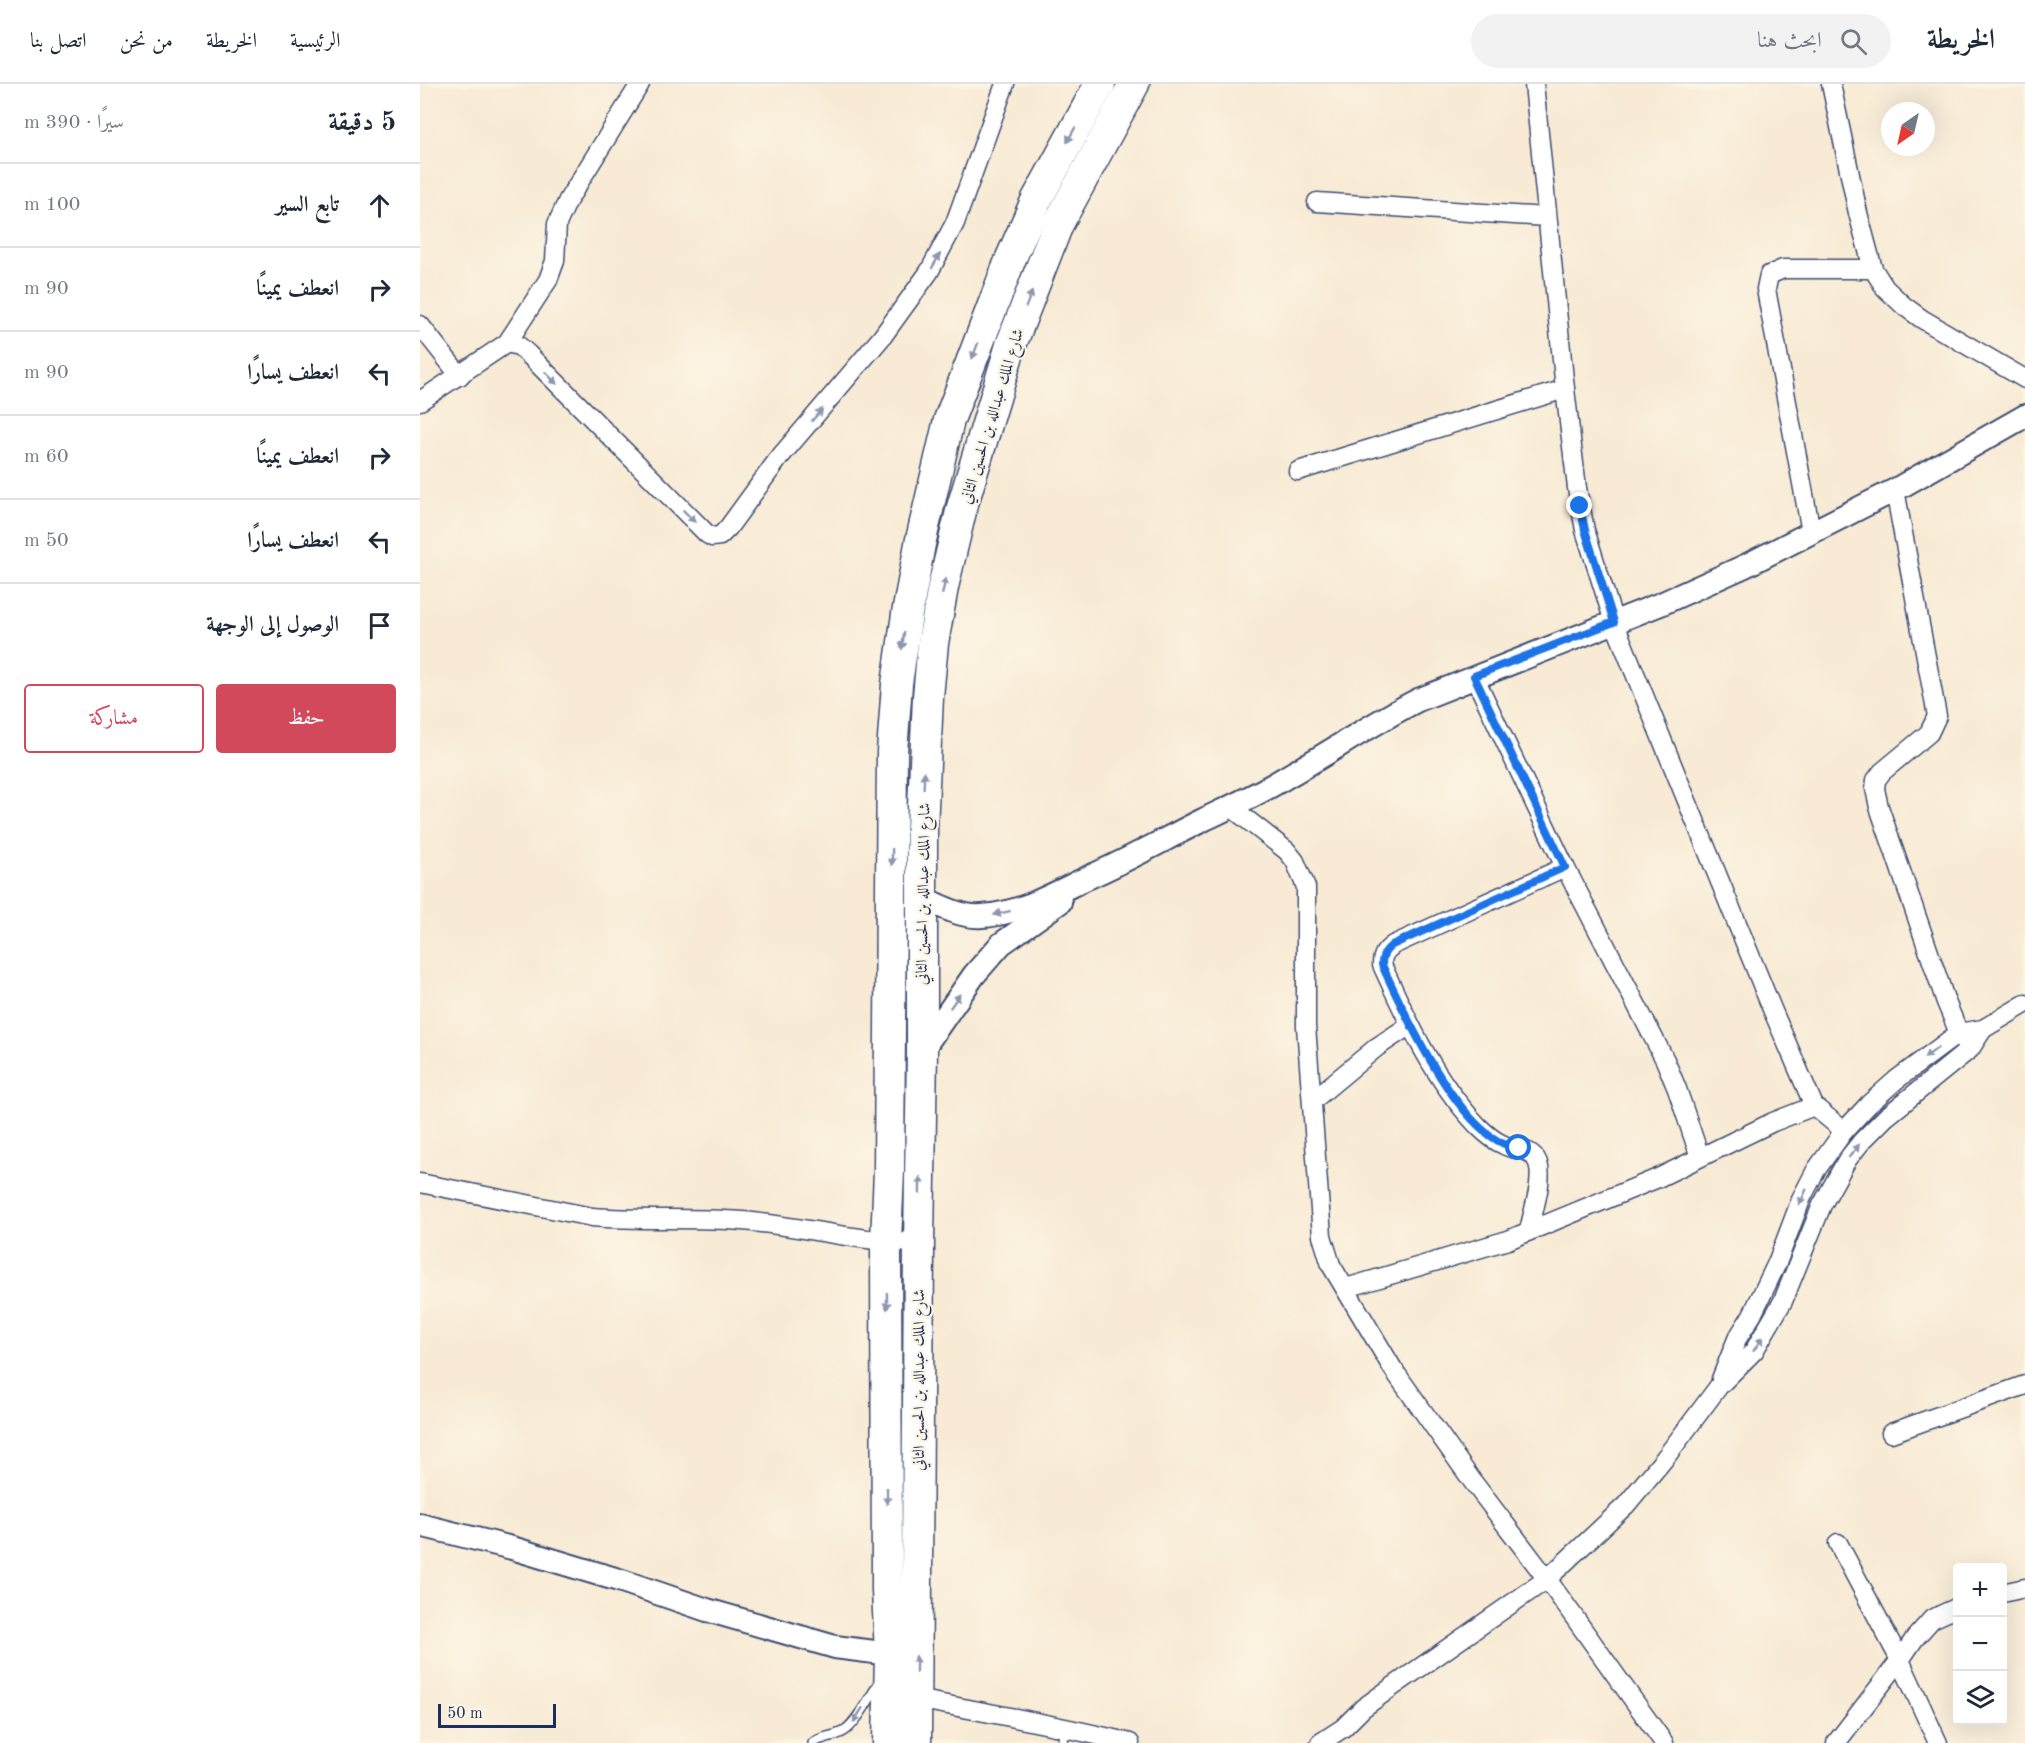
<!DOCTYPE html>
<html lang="ar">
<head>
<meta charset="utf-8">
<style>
	body { margin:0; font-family:"Old Standard TT",Amiri,serif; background:#f2f2f3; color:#1f2937; direction:rtl }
	.controls { position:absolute; right:18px; bottom:18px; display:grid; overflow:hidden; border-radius:6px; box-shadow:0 6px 24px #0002 }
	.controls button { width:54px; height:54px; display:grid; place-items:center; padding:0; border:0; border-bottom:2px solid #e0e1e3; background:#fff; color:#1f2937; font:30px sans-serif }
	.compass { position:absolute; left:1461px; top:18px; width:54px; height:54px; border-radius:50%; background:#fff; box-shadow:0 6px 24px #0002; rotate:214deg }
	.scale { position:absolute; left:18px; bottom:15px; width:118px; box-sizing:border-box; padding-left:6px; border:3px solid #1b2f5e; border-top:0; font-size:16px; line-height:21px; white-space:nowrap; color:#1b2f5e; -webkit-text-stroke:4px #fcf5e5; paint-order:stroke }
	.stop { position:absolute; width:18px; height:18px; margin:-14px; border:4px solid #1a73e8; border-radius:50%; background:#fff }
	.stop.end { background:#1a73e8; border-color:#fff; box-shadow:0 2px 6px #0008 }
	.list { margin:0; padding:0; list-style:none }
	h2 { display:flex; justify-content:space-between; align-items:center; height:78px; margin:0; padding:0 24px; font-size:26px }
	h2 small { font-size:20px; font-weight:400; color:#747a83 }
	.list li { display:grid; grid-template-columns:39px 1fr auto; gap:18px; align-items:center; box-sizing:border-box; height:84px; padding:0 24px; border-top:2px solid #e0e1e3 }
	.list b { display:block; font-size:22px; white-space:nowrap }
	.list em { font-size:20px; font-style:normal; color:#747a83 }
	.actions { display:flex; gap:12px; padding:18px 24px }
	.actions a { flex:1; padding:14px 0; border:2px solid #d1495b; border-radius:6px; text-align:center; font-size:21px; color:#d1495b }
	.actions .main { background:#d1495b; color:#fff }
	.icon { flex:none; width:33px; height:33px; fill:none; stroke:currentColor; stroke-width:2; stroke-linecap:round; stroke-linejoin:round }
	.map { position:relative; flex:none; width:1605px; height:1659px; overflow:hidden; direction:ltr }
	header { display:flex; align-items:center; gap:36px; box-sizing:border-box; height:84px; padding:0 30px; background:#fff; border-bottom:2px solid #e0e1e3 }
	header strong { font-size:28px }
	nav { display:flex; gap:33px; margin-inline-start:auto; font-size:21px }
	.search { width:420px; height:54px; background:#f2f2f3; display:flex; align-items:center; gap:15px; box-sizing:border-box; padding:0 21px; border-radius:33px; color:#747a83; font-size:22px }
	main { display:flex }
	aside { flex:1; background:#fff }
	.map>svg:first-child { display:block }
</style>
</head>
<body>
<header>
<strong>الخريطة</strong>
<div class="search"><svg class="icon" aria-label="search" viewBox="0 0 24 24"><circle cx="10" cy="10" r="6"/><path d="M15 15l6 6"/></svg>ابحث هنا</div>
<nav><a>الرئيسية</a><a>الخريطة</a><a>من نحن</a><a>اتصل بنا</a></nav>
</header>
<main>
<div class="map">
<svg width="1605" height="1659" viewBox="0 0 1605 1659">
	<rect width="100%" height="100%" fill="#fcf5e5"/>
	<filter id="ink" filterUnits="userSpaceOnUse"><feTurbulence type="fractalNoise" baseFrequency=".0167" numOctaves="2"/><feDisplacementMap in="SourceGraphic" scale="12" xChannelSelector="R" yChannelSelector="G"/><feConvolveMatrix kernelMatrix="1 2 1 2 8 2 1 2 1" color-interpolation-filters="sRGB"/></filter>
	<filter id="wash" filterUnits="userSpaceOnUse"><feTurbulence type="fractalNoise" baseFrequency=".008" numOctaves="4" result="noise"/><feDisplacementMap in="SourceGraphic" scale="24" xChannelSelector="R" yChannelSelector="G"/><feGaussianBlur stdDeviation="1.35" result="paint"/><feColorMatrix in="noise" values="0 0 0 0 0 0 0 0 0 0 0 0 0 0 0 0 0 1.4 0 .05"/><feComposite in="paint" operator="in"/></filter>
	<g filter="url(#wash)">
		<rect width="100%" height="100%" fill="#f8ead4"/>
	</g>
	<g filter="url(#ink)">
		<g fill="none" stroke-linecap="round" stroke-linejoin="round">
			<defs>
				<g id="service">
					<path d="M 393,1659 C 403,1652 415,1653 424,1647 C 438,1638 451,1610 461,1597"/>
					<path d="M 643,1659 L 644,1642"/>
				</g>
				<g id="minor">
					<path d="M 1114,0 L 1145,305 L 1157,404 L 1165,446 L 1194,538 L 1352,925 L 1394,1022"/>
					<path d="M 1411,0 L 1438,129 L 1453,185 L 1465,204 L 1484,222 L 1502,235 L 1605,295"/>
					<path d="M 897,118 L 1126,133"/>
					<path d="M 0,241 L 40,292"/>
					<path d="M 87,259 L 99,262 L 108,270 L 287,450 L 292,453 L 300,452 L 308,444 L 359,374 L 462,253 L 509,188 L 535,139 L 585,0"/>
					<path d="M 0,317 L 87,259 L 128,196 L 135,177 L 137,140 L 148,116 L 220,0"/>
					<path d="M 878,387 L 1145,305"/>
					<path d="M 1475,406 L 1517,632 L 1509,649 L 1462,688 L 1456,696 L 1455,705 L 1459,723 L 1526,918 L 1539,949 L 1550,965"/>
					<path d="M 1391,448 L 1348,216 L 1346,205 L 1349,191 L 1363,185 L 1453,185"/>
					<path d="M 1054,592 L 1145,783 L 1245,976 L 1257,1005 L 1280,1073"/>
					<path d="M 811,723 L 867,767 L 875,777 L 886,803 L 886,942 L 902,1152 L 911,1181 L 973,1285 L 1053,1398 L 1127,1495 L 1244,1659"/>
					<path d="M 892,1017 L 957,963 L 990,941"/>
					<path d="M 0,1099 L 172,1133 C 222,1137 272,1133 322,1137 C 382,1142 439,1158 499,1159"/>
					<path d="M 1109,1147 C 1112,1130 1124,1096 1118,1079 C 1111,1062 1097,1068 1084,1061 C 1074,1057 1065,1049 1058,1042 C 1014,996 988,938 962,881 C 962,871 965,867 973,861 L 1145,783"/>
					<path d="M 926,1204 L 1088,1156 L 1238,1094 L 1353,1038 L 1394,1022 L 1424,1047"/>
					<path d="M 1301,1295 L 1317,1255 L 1332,1231 L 1357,1179 L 1382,1113 L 1396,1086 L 1424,1047 L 1449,1020 L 1476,996 L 1539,949 L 1563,945 L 1605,920"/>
					<path d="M 1471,1349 L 1605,1301"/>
					<path d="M 1418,1459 L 1480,1576 L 1518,1659"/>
					<path d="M 1582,1509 L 1605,1504"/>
					<path d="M 496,1615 C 568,1629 639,1641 710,1659"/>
					<path d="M 900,1659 L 923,1644 L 943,1624 L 968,1606 L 1127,1495 L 1206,1421 L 1245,1374 L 1299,1302 L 1334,1267 L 1363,1217 L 1402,1121 L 1427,1076 L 1442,1057 L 1466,1033 L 1550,965 L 1563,945"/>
					<path d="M 1416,1659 L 1480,1576 L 1495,1554 L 1512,1535 L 1538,1523"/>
				</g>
				<g id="tertiary">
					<path d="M 502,814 C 521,822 542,834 562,832 C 600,830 635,809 669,793 C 708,776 745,755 783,736 C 812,722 841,709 868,692 C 912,667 953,639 998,616 L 1243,519 L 1325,482 L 1475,406 L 1605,332"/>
					<path d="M 502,966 L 554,891 L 581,860 L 640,818"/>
					<path d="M 0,1441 L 92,1464 L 202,1497 L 287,1526 L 415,1563 L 470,1570"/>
				</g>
				<g id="trunk">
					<path d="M 468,1659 L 470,1570 L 467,1506 L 466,1158 L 469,1087 L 472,668 L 477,600 L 487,530 L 500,460 L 529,336 L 591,174 L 616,117 L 680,0"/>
					<path d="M 496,1659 L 499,1159 L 502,966 L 502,745 L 508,613 L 513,559 L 523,503 L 542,423 L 591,261 L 638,140 L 714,0"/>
				</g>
			</defs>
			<!-- service casing -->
			<use href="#service" stroke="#3c4b70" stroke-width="12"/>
			<!-- minor casing -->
			<use href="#minor" stroke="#3c4b70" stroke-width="21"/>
			<!-- tertiary casing -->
			<use href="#tertiary" stroke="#3c4b70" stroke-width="26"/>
			<!-- trunk casing -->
			<use href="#trunk" stroke="#3c4b70" stroke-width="33"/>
			<!-- service -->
			<use href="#service" stroke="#fff" stroke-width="9"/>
			<!-- minor -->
			<use href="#minor" stroke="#fff" stroke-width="18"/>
			<!-- tertiary -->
			<use href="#tertiary" stroke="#fff" stroke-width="22"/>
			<!-- trunk -->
			<use href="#trunk" stroke="#fff" stroke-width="30"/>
		</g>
		<!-- one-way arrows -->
		<defs><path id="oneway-solid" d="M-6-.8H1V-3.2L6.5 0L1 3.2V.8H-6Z" transform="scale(1.5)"/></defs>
		<g fill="#8d97ae">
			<use href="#oneway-solid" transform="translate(651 51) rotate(119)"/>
			<use href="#oneway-solid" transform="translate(516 177) rotate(-60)"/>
			<use href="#oneway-solid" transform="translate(609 215) rotate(-68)"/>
			<use href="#oneway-solid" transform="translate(555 267) rotate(111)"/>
			<use href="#oneway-solid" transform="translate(131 294) rotate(46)"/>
			<use href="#oneway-solid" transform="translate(397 331) rotate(-49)"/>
			<use href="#oneway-solid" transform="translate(269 432) rotate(45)"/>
			<use href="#oneway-solid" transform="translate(524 502) rotate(-78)"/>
			<use href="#oneway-solid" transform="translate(483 557) rotate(98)"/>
			<use href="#oneway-solid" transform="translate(504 696) rotate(-88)"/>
			<use href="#oneway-solid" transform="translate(472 773) rotate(91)"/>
			<use href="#oneway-solid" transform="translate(582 829) rotate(166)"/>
			<use href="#oneway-solid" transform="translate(535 917) rotate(-55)"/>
			<use href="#oneway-solid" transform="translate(1511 969) rotate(143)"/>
			<use href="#oneway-solid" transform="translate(1434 1067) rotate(-52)"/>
			<use href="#oneway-solid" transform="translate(500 1101) rotate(-89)"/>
			<use href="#oneway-solid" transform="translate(1383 1113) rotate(114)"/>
			<use href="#oneway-solid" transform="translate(467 1217) rotate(89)"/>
			<use href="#oneway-solid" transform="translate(1338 1260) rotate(-57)"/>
			<use href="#oneway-solid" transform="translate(467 1412) rotate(90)"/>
			<use href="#oneway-solid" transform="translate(496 1580) rotate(-90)"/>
			<use href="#oneway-solid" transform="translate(438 1631) rotate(123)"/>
		</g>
	</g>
	<g fill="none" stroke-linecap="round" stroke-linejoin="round" filter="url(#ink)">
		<!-- route -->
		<path stroke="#1a73e8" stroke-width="8" d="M 1099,1064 C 1042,1059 984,928 962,881 C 962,871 965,867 972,861 L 1145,783 L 1054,592 L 1194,538 L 1165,446 L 1160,422"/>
	</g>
	<g text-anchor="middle" stroke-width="4.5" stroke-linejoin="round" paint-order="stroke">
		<!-- street labels -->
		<g font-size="16" fill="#1b2f5e" stroke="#fcf5e5">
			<text transform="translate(571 332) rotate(-73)" y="6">شارع الملك عبدالله بن الحسين الثاني</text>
			<text transform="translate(502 810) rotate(-89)" y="6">شارع الملك عبدالله بن الحسين الثاني</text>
			<text transform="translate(498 1296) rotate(-90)" y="6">شارع الملك عبدالله بن الحسين الثاني</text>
		</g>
	</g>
</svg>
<div class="controls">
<button>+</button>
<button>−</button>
<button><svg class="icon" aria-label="layers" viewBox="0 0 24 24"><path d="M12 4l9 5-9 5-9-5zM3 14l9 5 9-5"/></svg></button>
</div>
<svg class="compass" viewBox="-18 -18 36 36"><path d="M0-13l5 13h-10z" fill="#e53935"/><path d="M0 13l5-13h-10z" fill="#747a83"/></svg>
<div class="scale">50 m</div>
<div class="stop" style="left:1099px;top:1064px"></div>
<div class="stop end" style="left:1160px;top:422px"></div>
</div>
<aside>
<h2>5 دقيقة<small>سيرًا · 390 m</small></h2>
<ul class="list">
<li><svg class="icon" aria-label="ahead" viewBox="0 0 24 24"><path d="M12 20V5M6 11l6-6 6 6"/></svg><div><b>تابع السير</b></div><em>100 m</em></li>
<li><svg class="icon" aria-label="right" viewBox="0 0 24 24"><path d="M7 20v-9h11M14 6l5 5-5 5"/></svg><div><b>انعطف يمينًا</b></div><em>90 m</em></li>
<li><svg class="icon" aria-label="left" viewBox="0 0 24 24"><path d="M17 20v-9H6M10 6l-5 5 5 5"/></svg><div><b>انعطف يسارًا</b></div><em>90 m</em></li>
<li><svg class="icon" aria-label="right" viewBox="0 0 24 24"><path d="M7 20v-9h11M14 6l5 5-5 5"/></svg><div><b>انعطف يمينًا</b></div><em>60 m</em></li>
<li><svg class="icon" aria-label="left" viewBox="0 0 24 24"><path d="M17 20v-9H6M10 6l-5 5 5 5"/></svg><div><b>انعطف يسارًا</b></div><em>50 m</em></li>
<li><svg class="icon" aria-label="arrive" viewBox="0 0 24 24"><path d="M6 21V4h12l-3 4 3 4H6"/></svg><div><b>الوصول إلى الوجهة</b></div></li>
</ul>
<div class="actions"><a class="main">حفظ</a><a>مشاركة</a></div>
</aside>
</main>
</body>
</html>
